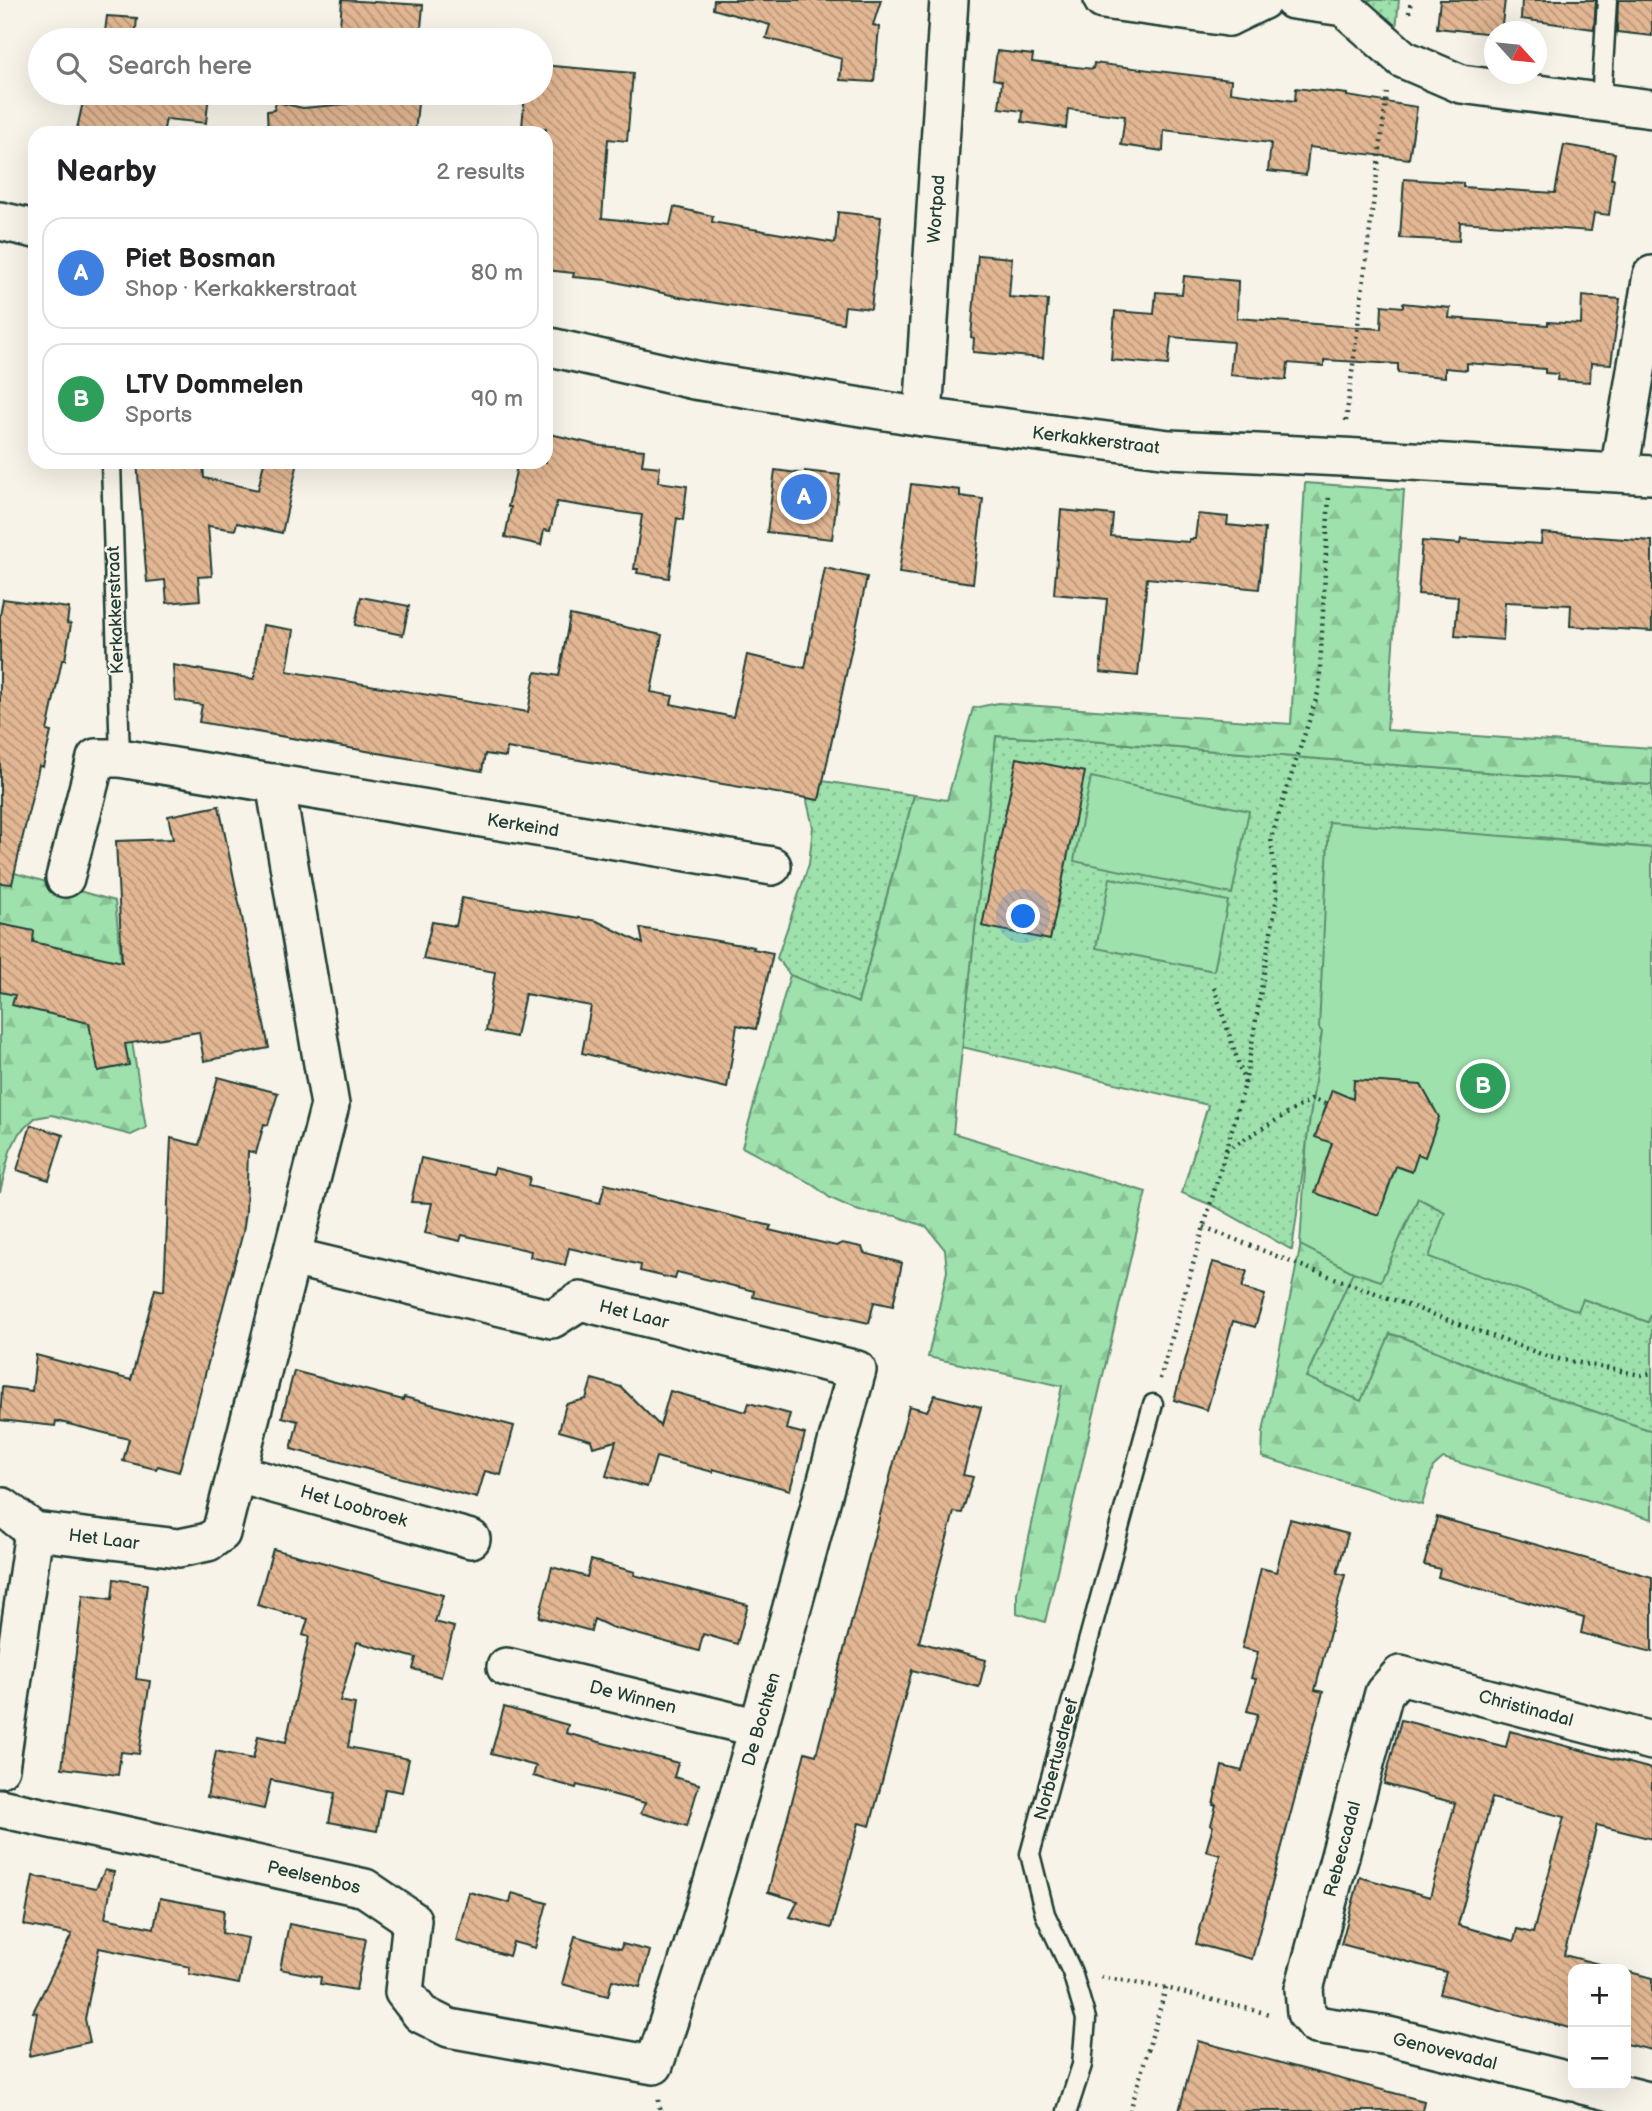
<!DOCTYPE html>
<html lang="en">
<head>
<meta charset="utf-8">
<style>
	body { margin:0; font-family:"Balsamiq Sans",sans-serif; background:#f6f6f6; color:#202124 }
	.controls { position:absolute; right:21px; bottom:21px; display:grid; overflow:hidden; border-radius:14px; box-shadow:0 7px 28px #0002 }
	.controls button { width:63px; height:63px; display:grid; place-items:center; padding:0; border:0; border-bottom:2px solid #e0e0e0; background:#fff; color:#202124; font:35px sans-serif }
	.compass { position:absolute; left:1484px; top:21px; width:63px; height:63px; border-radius:50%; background:#fff; box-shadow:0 7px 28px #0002; rotate:117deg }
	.you { position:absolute; left:1024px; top:917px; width:24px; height:24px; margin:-18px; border:5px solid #fff; border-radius:50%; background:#1a73e8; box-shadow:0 0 0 10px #1a73e833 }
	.badge { display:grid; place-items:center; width:46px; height:46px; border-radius:50%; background:#d1495b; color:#fff; font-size:23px; font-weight:700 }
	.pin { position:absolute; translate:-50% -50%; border:4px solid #fff; box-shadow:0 2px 7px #0006 }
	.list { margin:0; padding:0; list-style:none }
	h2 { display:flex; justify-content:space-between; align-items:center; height:91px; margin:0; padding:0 28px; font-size:30px }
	h2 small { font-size:23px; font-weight:400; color:#757577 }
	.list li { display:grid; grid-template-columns:46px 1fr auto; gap:21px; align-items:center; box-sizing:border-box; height:112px; margin:0 14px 14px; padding:0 14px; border:2px solid #e0e0e0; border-radius:21px }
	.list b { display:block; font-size:26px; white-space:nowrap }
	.list p { margin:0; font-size:23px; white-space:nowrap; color:#757577 }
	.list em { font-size:23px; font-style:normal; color:#757577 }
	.icon { flex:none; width:38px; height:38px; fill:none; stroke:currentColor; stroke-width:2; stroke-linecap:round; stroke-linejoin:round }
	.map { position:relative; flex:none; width:1652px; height:2111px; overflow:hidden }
	.search { position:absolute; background:#fff; box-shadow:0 7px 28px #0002; left:28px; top:28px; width:525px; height:77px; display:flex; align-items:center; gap:18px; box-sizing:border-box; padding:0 24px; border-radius:38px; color:#757577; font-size:26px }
	.panel { position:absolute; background:#fff; box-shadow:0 7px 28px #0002; left:28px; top:126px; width:525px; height:343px; border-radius:21px }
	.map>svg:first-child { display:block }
</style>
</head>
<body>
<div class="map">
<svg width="1652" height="2111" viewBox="0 0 1652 2111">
	<defs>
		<pattern id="grass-dots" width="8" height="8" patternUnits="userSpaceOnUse" patternTransform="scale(1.75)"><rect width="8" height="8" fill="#9ee1ac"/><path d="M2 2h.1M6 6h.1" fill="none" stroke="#88c295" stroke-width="1.8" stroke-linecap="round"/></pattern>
		<pattern id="forest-firs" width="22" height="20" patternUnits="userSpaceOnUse" patternTransform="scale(1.75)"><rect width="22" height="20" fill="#9ee1ac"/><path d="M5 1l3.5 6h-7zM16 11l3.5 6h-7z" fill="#88c295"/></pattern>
		<pattern id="building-back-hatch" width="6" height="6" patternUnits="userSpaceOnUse" patternTransform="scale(1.75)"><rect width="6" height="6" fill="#e3b793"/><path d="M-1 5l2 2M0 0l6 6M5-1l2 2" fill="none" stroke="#b79679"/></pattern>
	</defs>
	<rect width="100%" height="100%" fill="#f7f3e8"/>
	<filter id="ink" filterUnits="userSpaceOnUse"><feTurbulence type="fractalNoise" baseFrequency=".0143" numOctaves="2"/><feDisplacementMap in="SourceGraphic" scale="14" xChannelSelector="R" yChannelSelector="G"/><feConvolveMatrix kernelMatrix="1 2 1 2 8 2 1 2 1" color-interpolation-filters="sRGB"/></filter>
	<g filter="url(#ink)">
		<!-- grass -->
		<g fill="url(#grass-dots)" stroke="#5e8f70" stroke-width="2">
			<path d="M 1366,0 L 1399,0 L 1396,29 Z"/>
			<path d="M 996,736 L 1089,741 L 1652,785 L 1652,848 L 1539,837 L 1322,1032 L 1292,1250 L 1216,1207 L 1182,1193 L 1208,1105 L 962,1047 Z"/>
			<path d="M 816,780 L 914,795 L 858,1003 L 790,975 L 777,958 L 809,864 L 813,827 L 807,801 Z"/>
			<path d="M 1418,1198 L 1445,1212 L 1430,1257 L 1578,1310 L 1583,1299 L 1648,1322 L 1652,1312 L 1652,1431 L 1511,1383 L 1405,1338 L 1391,1334 L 1361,1402 L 1306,1377 L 1353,1272 L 1381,1280 Z"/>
		</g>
		<!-- forest -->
		<g fill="url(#forest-firs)" stroke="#5e8f70" stroke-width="2">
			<path d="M 1305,483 L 1404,490 L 1387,730 L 1652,748 L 1652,785 L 1089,741 L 996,736 L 953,1133 L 1146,1192 L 1045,1622 L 1017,1613 L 1017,1593 L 1062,1386 L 928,1357 L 947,1271 L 945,1250 L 927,1227 L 896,1216 L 859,1211 L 830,1198 L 812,1184 L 742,1147 L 790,975 L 858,1003 L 914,795 L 947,800 L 973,708 L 998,703 L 1291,724 Z"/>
			<path d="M 0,869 L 115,901 L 126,1005 L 146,1128 L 131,1135 L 52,1115 L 35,1118 L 19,1133 L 10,1151 L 0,1192 Z"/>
			<path d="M 1301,1243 L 1353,1272 L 1306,1377 L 1361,1401 L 1390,1334 L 1405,1338 L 1511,1383 L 1652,1431 L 1652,1519 L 1443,1458 L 1433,1467 L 1422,1505 L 1262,1457 L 1263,1432 Z"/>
		</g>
		<!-- garden -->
		<g fill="#9ee1ac" stroke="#5e8f70" stroke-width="2">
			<path d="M 1091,777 L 1249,811 L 1232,894 L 1074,861 Z"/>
			<path d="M 1329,822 L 1652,848 L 1652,1312 L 1648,1322 L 1583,1299 L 1578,1311 L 1429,1257 L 1445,1212 L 1418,1198 L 1381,1281 L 1353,1272 L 1300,1245 L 1307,1139 L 1322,1032 L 1319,1028 Z"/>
			<path d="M 1110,878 L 1228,901 L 1214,971 L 1096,948 Z"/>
		</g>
		<!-- building -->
		<g fill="url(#building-back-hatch)" stroke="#1f3d34" stroke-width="2" fill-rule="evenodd">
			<path d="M 342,0 L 423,5 L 420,40 L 339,40 Z"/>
			<path d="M 714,0 L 881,0 L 873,25 L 879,27 L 874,82 L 840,80 L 842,59 L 766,38 L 770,25 L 713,9 Z"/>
			<path d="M 1440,0 L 1505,0 L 1501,32 L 1494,32 L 1494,34 L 1437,28 Z"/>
			<path d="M 1522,0 L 1596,0 L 1594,29 L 1521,19 Z"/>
			<path d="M 1618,0 L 1652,0 L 1652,36 L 1617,32 Z"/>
			<path d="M 107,16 L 137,18 L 135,40 L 104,40 Z"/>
			<path d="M 997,51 L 1033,55 L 1032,62 L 1093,69 L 1094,63 L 1231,80 L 1230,92 L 1295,101 L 1296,88 L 1347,94 L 1347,96 L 1417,107 L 1409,159 L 1309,147 L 1306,175 L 1268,171 L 1271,143 L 1164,130 L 1163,151 L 1121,145 L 1125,116 L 1068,109 L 1066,128 L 1022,122 L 1023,111 L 999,108 L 1002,81 L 993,79 Z"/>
			<path d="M 541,65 L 633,73 L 627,141 L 608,139 L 602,218 L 670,225 L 674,207 L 713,216 L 712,222 L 835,243 L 838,212 L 881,217 L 871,309 L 845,306 L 843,323 L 684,298 L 607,280 L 573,277 L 574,273 L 546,270 L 546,129 L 522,127 L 525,93 L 541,93 Z"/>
			<path d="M 85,93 L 209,93 L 206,123 L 166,119 L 163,133 L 76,133 Z"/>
			<path d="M 347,93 L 419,93 L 415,133 L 268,133 L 267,111 L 274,110 L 276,102 L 303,108 L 346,104 Z"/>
			<path d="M 1564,145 L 1615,153 L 1611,179 L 1614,179 L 1609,215 L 1594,213 L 1591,231 L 1460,222 L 1459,241 L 1400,238 L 1404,179 L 1463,183 L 1463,187 L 1555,193 Z"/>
			<path d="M 978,255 L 1012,258 L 1009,297 L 1048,300 L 1043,358 L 973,352 L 974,338 L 971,337 Z"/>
			<path d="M 1184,276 L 1238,281 L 1237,318 L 1381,329 L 1382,305 L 1403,307 L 1403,303 L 1450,308 L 1449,318 L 1548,325 L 1548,322 L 1581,324 L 1582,296 L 1620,299 L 1611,364 L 1591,363 L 1590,382 L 1557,380 L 1558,374 L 1545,373 L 1545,369 L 1467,363 L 1467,370 L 1445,368 L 1445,377 L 1398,373 L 1398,364 L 1324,360 L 1324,366 L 1288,363 L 1286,380 L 1230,375 L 1233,342 L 1171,337 L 1168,365 L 1111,360 L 1115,311 L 1154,314 L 1156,292 L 1182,294 Z"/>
			<path d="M 546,433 L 601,446 L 644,450 L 642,465 L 660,467 L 658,482 L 687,486 L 683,520 L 677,518 L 669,578 L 637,573 L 638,569 L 634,569 L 642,515 L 557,502 L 550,531 L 544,530 L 541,545 L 505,537 L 511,507 L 508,507 L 518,462 L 546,462 Z"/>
			<path d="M 137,462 L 203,462 L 204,478 L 258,490 L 264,462 L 298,462 L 282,533 L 237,523 L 235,530 L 208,526 L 212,576 L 198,577 L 200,600 L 167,603 L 165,580 L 147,582 Z"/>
			<path d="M 775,470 L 805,474 L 805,471 L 840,475 L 832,539 L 767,532 Z"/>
			<path d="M 911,484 L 960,490 L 960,496 L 983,499 L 973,583 L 899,573 Z"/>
			<path d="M 1061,510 L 1113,515 L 1111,536 L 1189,542 L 1190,539 L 1195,539 L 1198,514 L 1228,517 L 1227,525 L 1265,529 L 1259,589 L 1147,578 L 1138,676 L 1100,672 L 1107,599 L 1054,594 Z"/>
			<path d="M 1542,533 L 1652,541 L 1652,631 L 1570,626 L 1571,605 L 1505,602 L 1503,640 L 1455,636 L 1458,597 L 1418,594 L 1422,541 L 1460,544 L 1461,539 L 1541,544 Z"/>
			<path d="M 825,568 L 867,577 L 819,800 L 507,748 L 506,757 L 485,754 L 482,771 L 199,722 L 202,705 L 175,700 L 173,665 L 254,679 L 263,625 L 294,630 L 287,671 L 528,712 L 535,674 L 537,672 L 559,676 L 570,615 L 662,635 L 651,692 L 673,696 L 671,704 L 733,717 L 747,655 L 805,668 Z"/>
			<path d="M 361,597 L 409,606 L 403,635 L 355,625 Z"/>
			<path d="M 3,599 L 69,608 L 67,623 L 71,624 L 65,660 L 62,660 L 47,731 L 51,732 L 43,767 L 39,766 L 12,884 L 0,883 L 0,616 Z"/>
			<path d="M 1017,758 L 1085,772 L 1050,940 L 982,926 Z"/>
			<path d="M 219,806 L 269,1048 L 204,1061 L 199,1032 L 125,1044 L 129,1065 L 98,1071 L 89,1023 L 12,1005 L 15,995 L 0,992 L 0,924 L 34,931 L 33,942 L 122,962 L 116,841 L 173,839 L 168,816 Z"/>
			<path d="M 462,898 L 597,921 L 643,944 L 640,928 L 754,947 L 753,949 L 773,953 L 756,1029 L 737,1025 L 727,1088 L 582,1053 L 591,1006 L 525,994 L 516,1037 L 486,1031 L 495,972 L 423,959 L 432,922 L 456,926 Z"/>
			<path d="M 218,1077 L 278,1093 L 268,1125 L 264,1124 L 256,1153 L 248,1151 L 246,1212 L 243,1232 L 179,1472 L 158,1466 L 156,1469 L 123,1461 L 129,1439 L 56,1421 L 55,1426 L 0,1420 L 2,1387 L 32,1391 L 36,1355 L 131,1380 L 155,1289 L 164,1291 L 171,1138 L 199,1145 Z"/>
			<path d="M 1354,1080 L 1421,1085 L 1439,1117 L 1425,1157 L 1418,1154 L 1412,1172 L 1396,1166 L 1379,1215 L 1315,1193 L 1332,1143 L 1315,1137 L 1332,1090 L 1353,1099 Z"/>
			<path d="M 31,1125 L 63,1135 L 49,1180 L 17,1170 Z"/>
			<path d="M 421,1158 L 493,1174 L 495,1168 L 530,1177 L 528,1186 L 600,1203 L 605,1184 L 771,1226 L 769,1230 L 836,1246 L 842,1243 L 862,1247 L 864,1253 L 902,1263 L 893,1306 L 874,1302 L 869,1323 L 753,1297 L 754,1291 L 677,1272 L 675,1279 L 640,1271 L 641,1265 L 569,1248 L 565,1265 L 530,1257 L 531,1251 L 462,1235 L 460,1241 L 425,1233 L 432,1203 L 411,1202 Z"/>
			<path d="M 1213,1262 L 1247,1271 L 1242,1288 L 1265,1295 L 1255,1327 L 1233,1321 L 1207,1410 L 1174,1400 Z"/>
			<path d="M 294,1371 L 403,1400 L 404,1397 L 514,1426 L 501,1475 L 485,1471 L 477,1498 L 291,1449 L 298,1421 L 282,1417 Z"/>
			<path d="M 592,1379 L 621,1387 L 660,1426 L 670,1391 L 746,1412 L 749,1403 L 790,1414 L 786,1429 L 805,1434 L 790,1490 L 713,1469 L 713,1472 L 656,1457 L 647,1487 L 606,1476 L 616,1441 L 593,1447 L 591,1440 L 559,1431 L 566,1404 L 586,1399 Z"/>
			<path d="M 935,1395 L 981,1407 L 963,1475 L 973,1477 L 962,1513 L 954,1512 L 919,1642 L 986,1660 L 979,1687 L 912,1670 L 870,1826 L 859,1823 L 831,1928 L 790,1917 L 798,1901 L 768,1892 L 805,1752 L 816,1755 L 909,1406 L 927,1411 Z"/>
			<path d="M 1437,1517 L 1652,1577 L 1652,1652 L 1581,1633 L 1584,1618 L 1438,1577 L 1440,1569 L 1424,1565 Z"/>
			<path d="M 1290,1519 L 1348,1534 L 1337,1573 L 1345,1575 L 1315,1690 L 1323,1692 L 1252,1959 L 1196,1944 L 1220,1855 L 1206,1851 L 1213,1826 L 1211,1825 L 1216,1805 L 1213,1805 L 1222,1766 L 1242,1771 L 1258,1714 L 1247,1711 L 1256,1679 L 1251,1678 L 1258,1652 L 1242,1648 L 1261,1568 L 1276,1572 Z"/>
			<path d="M 273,1549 L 443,1595 L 435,1622 L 454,1627 L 441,1677 L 413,1669 L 416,1658 L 357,1642 L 340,1701 L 355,1704 L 348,1747 L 409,1759 L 402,1792 L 385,1789 L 377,1831 L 329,1822 L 335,1793 L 271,1780 L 264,1809 L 207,1797 L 216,1751 L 253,1759 L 258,1736 L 286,1742 L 309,1637 L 303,1635 L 308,1619 L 257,1605 Z"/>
			<path d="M 591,1560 L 635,1572 L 634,1575 L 748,1605 L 737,1644 L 703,1634 L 699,1651 L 611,1627 L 594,1619 L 591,1631 L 539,1617 L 552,1567 L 587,1577 Z"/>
			<path d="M 114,1579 L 147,1584 L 136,1679 L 150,1681 L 139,1754 L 121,1752 L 118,1775 L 62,1768 L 83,1595 L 112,1599 Z"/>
			<path d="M 504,1707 L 568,1725 L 566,1733 L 678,1763 L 674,1777 L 699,1784 L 687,1826 L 641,1813 L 645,1803 L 577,1785 L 576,1788 L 533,1776 L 536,1766 L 491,1754 Z"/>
			<path d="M 1401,1720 L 1506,1747 L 1510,1731 L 1652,1769 L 1652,1839 L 1597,1825 L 1564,1955 L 1618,1969 L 1573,1969 L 1573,2029 L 1440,1994 L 1446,1972 L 1341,1944 L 1360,1877 L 1430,1897 L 1455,1803 L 1384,1784 ZM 1492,1798 L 1564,1817 L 1533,1933 L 1517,1929 L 1514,1941 L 1458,1925 Z"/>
			<path d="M 105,1870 L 114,1872 L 105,1918 L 154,1928 L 160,1898 L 224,1910 L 222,1933 L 248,1938 L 239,1984 L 189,1974 L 190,1967 L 99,1948 L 85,2019 L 90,2042 L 29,2056 L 37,2013 L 33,2012 L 72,1934 L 24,1925 L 33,1876 L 96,1888 Z"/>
			<path d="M 469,1892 L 510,1903 L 512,1893 L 547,1903 L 535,1948 L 513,1942 L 509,1956 L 456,1941 Z"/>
			<path d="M 289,1924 L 366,1939 L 356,1990 L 320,1984 L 321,1977 L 280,1969 Z"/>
			<path d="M 575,1936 L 621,1949 L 622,1944 L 650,1951 L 640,1987 L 612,1980 L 608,1996 L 562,1984 Z"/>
			<path d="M 1626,1971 L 1652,1978 L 1652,2050 L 1626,2044 Z"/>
			<path d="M 1198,2041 L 1424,2101 L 1422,2111 L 1179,2111 Z"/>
		</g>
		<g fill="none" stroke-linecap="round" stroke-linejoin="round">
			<defs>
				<g id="service">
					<path d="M 1601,102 L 1607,0"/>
					<path d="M 111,462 L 120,758"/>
					<path d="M 1067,2111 L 1082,2065 L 1086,2019 L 1072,1972 L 1045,1914 L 1030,1854 L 1153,1404"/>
				</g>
				<g id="minor">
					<path d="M 1103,0 L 1228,17 L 1230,0"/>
					<path d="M 1293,0 L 1344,7 L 1403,59 L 1461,84 L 1652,109"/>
					<path d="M 1228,17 L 1263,0"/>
					<path d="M 0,221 L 35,229"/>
					<path d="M 546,346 L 694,380 L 923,417 L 1169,449 L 1342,457 L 1652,475"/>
					<path d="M 923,417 L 949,0"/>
					<path d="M 1619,472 L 1652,275"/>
					<path d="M 65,878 L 96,758 L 120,758 L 772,866"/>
					<path d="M 238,1474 L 471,1539"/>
					<path d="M 0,1507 L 3,1507 L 34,1531 L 179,1548 L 208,1542 L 221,1533 L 330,1105 L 275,783"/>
					<path d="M 506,1667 L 759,1728"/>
					<path d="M 0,1768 L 34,1531"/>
					<path d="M 0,1808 L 365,1888 L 412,1920 L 404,1992 L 421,2014 L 449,2028 L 654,2065 C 732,1837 793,1603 857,1370 L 580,1301 L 552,1319 L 292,1257"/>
					<path d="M 1573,2082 L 1388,2036 L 1316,2025 L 1306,2013 L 1304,1989 L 1384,1693 L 1400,1675 L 1652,1741"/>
					<path d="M 1583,2085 L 1652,2102"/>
				</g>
			</defs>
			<!-- service casing -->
			<use href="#service" stroke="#1f3d34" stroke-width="23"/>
			<!-- minor casing -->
			<use href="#minor" stroke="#1f3d34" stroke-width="42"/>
			<!-- path -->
			<g stroke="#1f3d34" stroke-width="4.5" stroke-dasharray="2 5" stroke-linecap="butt">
				<path d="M 1409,13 L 1411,0"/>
				<path d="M 1346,421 L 1387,93"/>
				<path d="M 1245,1084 L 1277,897 L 1271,838 L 1319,690 L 1329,494"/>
				<path d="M 1226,1150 L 1312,1099 L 1325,1104"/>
				<path d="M 1204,1227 L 1299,1265 L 1549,1357 L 1641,1375 L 1652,1373"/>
				<path d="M 1160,1379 L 1245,1084 L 1213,984"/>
				<path d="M 1101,1977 L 1166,1988"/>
				<path d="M 658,2100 L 660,2111"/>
				<path d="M 1130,2111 L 1166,1988 L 1269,2014"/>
			</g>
			<!-- service -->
			<use href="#service" stroke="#f7f3e8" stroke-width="18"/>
			<!-- minor -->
			<use href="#minor" stroke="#f7f3e8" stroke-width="37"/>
		</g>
	</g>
	<g text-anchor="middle" stroke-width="5" stroke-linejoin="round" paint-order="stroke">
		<!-- street labels -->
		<g font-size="18" fill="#1f3d34" stroke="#f7f3e8">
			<text transform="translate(936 209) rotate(-86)" y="6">Wortpad</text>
			<text transform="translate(1096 440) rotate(7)" y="6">Kerkakkerstraat</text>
			<text transform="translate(115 610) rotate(-92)" y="6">Kerkakkerstraat</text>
			<text transform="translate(523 825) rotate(9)" y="6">Kerkeind</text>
			<text transform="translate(634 1314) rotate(14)" y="6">Het Laar</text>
			<text transform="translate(354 1506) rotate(16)" y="6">Het Loobroek</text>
			<text transform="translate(104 1539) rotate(7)" y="6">Het Laar</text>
			<text transform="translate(633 1697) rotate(14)" y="6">De Winnen</text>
			<text transform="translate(1526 1708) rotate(15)" y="6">Christinadal</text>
			<text transform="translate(761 1719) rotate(-74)" y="6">De Bochten</text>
			<text transform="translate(1056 1759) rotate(-75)" y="6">Norbertusdreef</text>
			<text transform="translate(1342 1849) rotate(-75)" y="6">Rebeccadal</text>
			<text transform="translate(314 1877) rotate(13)" y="6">Peelsenbos</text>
			<text transform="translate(1445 2051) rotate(14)" y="6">Genovevadal</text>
		</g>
	</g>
</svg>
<div class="controls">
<button>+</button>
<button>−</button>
</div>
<svg class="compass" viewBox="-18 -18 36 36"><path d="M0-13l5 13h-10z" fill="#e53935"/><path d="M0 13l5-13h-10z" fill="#757577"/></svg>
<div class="you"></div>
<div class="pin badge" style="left:804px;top:497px;background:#3f7fe0">A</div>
<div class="pin badge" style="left:1483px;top:1086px;background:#2e9e5b">B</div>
<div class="search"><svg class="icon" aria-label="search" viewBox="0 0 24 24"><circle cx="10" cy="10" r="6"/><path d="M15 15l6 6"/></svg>Search here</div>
<section class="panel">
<h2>Nearby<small>2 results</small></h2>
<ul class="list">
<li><span class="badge" style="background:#3f7fe0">A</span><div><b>Piet Bosman</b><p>Shop · Kerkakkerstraat</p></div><em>80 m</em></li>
<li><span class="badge" style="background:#2e9e5b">B</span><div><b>LTV Dommelen</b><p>Sports</p></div><em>90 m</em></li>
</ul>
</section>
</div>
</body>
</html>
